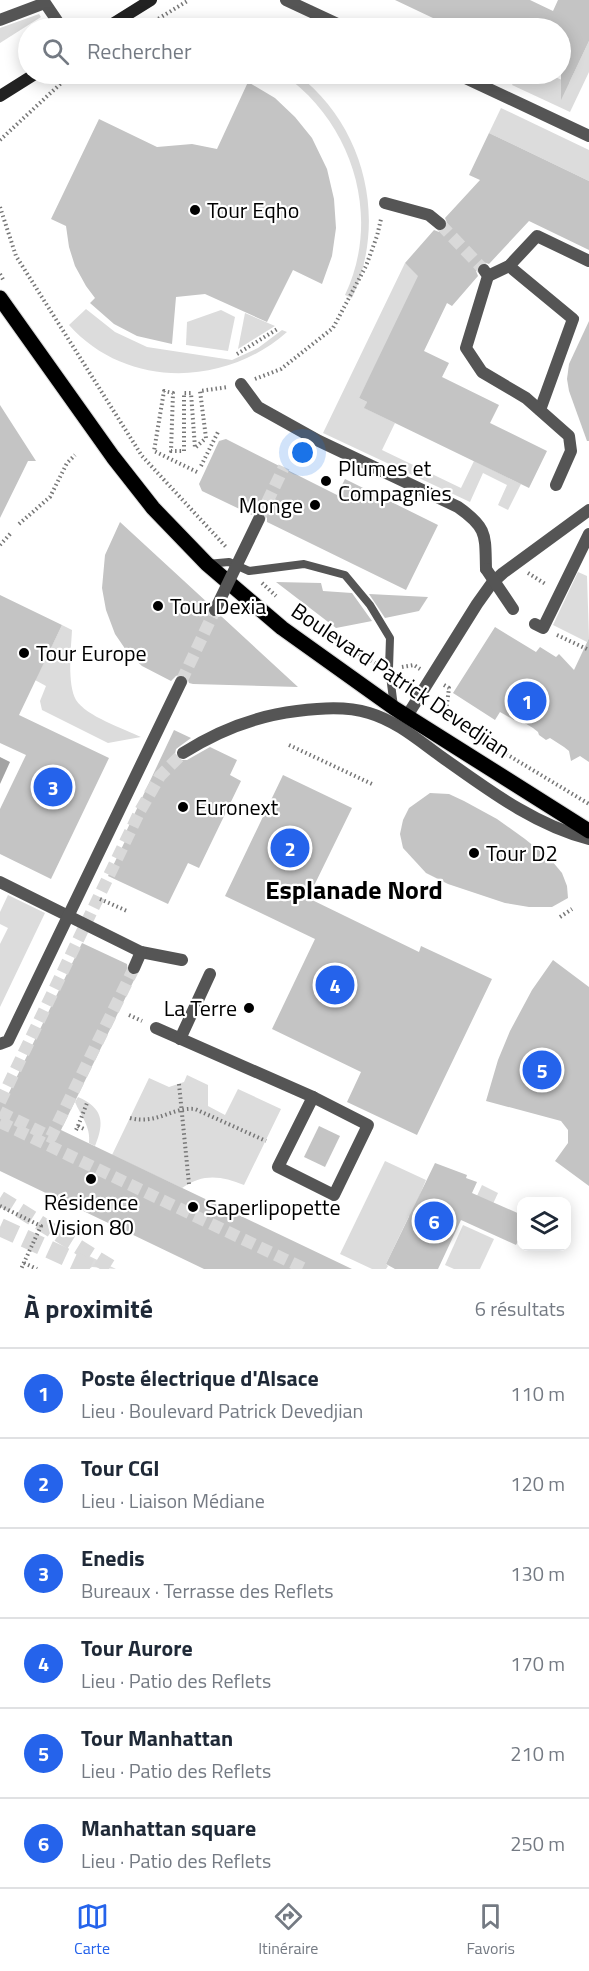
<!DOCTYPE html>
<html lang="fr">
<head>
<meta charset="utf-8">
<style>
	body { margin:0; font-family:"Titillium Web",sans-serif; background:#f6f6f7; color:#1f2937 }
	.controls { position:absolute; right:18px; bottom:18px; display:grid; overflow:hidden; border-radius:12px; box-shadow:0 3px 15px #0003 }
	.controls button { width:54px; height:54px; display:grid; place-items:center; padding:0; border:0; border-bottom:2px solid #e0e1e3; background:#fff; color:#1f2937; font:30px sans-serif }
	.you { position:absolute; left:303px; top:453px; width:21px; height:21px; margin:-15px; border:4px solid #fff; border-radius:50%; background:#1a73e8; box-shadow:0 0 0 9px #1a73e833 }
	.badge { display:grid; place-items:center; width:39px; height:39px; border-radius:50%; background:#2563eb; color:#fff; font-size:20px; font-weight:700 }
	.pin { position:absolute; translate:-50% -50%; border:3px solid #fff; box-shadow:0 2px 6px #0006 }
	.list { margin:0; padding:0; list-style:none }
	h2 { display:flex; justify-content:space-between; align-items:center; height:78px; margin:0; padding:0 24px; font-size:26px }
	h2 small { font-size:20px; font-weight:400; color:#747a83 }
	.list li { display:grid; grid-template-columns:39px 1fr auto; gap:18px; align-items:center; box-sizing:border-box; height:90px; padding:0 24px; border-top:2px solid #e0e1e3 }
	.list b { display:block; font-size:22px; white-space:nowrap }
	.list p { margin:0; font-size:20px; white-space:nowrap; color:#747a83 }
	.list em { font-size:20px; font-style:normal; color:#747a83 }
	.icon { flex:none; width:33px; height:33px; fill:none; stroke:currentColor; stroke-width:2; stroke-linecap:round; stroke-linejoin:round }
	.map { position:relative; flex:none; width:589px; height:1269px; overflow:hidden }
	.search { position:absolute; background:#fff; box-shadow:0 3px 15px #0003; left:18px; right:18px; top:18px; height:66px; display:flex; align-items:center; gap:15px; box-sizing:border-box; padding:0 21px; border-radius:33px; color:#747a83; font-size:22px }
	.sheet { height:618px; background:#fff }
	nav { display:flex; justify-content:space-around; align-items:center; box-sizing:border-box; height:84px; border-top:2px solid #e0e1e3; background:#fff; font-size:16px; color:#747a83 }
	nav a { display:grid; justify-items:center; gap:3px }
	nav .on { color:#2563eb }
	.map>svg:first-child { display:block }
</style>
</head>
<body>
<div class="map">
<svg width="589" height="1269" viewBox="0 0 589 1269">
	<rect width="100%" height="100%" fill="#fff"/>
	<!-- green -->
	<g fill="#dcdcdc">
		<path d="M 39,14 L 41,17 L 0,43 L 0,28 Z"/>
		<path d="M 589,41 L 589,72 L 570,112 L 512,85 L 518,74 L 548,74 L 569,83 Z"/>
		<path d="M 283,74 L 297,74 C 365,126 388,220 352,298 L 345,295 C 382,217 353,123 283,74 Z"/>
		<path d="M 501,108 L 589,150 L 589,181 L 489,133 Z"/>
		<path d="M 405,263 L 420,277 L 359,398 L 367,402 L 365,408 L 395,423 L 382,450 L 461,488 L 474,461 L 521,484 L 508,510 L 498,505 L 507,485 L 483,473 L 470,502 L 323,433 Z"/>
		<path d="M 86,309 L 115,332 L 147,347 L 232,360 L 258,348 L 282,330 L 287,332 C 225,387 126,389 69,325 Z"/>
		<path d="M 221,310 L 235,317 L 228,351 L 186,345 L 187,322 Z"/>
		<path d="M 245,313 L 275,326 L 238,349 Z"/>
		<path d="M 578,572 L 587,576 L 589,638 L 587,642 L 553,625 Z"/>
		<path d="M 62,625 L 72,630 C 71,649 67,684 76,700 C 86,716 124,729 141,737 L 108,743 L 42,710 L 40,701 L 46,686 L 35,680 Z"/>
		<path d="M 8,895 L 45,913 L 0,1007 L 0,944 L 8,928 L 0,924 L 0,912 Z"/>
		<path d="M 187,1075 L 208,1085 L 208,1106 L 225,1115 L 238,1089 L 281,1109 L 244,1185 C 222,1176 203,1173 182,1188 L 112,1155 L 149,1078 L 169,1087 L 184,1082 Z"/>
		<path d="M 78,1097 C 103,1108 105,1122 95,1146 L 89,1143 C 91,1127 81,1116 75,1102 Z"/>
		<path d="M 385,1161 L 426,1180 L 411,1216 L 409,1216 L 386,1264 L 388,1266 L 386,1269 L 372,1269 L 340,1254 Z"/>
		<path d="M 482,1185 L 498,1193 L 486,1219 L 470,1211 Z"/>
		<path d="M 463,1225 L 494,1239 L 480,1269 L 454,1269 L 445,1265 Z"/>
		<path d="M 85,1254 L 116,1269 L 92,1267 L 89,1269 L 80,1265 Z"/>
	</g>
	<!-- water -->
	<path fill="#a3a3a3" d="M 0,757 L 10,762 L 0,784 Z"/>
	<!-- building -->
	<g fill="#c4c4c4">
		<path d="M 395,0 L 530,0 L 553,11 L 558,0 L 589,0 L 589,41 L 561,100 L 561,28 L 454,28 Z"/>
		<path d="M 248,82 L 275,98 L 295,117 L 312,138 L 327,169 L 334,199 L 336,228 L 332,256 L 322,284 L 293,270 L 267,322 L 205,294 L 176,297 L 172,344 L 137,336 L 114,324 L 90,303 L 95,298 L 86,286 L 75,266 L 69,247 L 66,226 L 51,219 L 99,119 L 157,147 L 192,144 L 217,149 Z"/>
		<path d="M 489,133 L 589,181 L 589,250 L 529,221 L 489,264 L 483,262 L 477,266 L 476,271 L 478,276 L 452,306 L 447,303 L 424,351 L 449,363 L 442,377 L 499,405 L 490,423 L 547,451 L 529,488 L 364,408 L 367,402 L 359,398 L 418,276 L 405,263 L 434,230 L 439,232 L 446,230 L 448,225 L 445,218 L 480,180 L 469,175 Z"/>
		<path d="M 589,321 L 589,441 L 587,441 L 569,391 L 567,379 L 569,364 Z"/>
		<path d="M 0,405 L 36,461 L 28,461 L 0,518 Z"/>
		<path d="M 226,439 L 337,495 L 345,479 L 438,525 L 406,590 L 267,522 L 267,518 L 263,512 L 258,511 L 252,515 L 202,491 L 199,484 L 219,441 Z"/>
		<path d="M 120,522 L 209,604 L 207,610 L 209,615 L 215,618 L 221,616 L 298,687 L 193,684 L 189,683 L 187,677 L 181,674 L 176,676 L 171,681 L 142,666 L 128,653 L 115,634 L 106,610 L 102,588 L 105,555 Z"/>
		<path d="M 276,582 L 321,583 L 323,591 L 352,593 L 372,621 L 336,628 Z"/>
		<path d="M 369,594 L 428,597 L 419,611 L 385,618 Z"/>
		<path d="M 0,595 L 62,625 L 19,715 L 109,758 L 51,879 L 0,854 L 0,809 L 26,755 L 0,743 Z"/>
		<path d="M 495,627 L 536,652 L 540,647 L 556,657 L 559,654 L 574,670 L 589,638 L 589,762 L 580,756 L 571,761 L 569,751 L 564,747 L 550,738 L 546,740 L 539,735 L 538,732 L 533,728 L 518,719 L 514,720 L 500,712 L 495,720 L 453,693 Z"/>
		<path d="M 174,730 L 191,738 L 176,749 L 175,754 L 179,760 L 187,760 L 210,747 L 237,760 L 230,775 L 241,781 L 199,868 L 188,863 L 168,904 L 108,876 L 128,835 L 125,834 Z"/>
		<path d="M 283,775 L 352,808 L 308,898 L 419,952 L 421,946 L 492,979 L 417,1135 L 347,1102 L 361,1072 L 272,1029 L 315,939 L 225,896 Z"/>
		<path d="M 430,793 L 449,794 L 464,801 L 497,819 L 525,839 L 552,861 L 562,873 L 567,886 L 568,898 L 552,907 L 529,907 L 505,903 L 448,884 L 426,873 L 403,848 L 400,834 L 403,820 L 409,808 Z"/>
		<path d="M 82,943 L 127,964 L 128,973 L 136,976 L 61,1130 L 352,1269 L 204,1269 L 0,1171 L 0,1101 L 4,1103 Z"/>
		<path d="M 553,960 L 589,987 L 589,1186 L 555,1161 L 568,1143 L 568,1130 L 561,1121 L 486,1101 L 498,1060 L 510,1031 L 532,990 Z"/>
		<path d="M 319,1126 L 340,1136 L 325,1167 L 304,1157 Z"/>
		<path d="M 435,1163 L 467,1175 L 466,1178 L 477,1182 L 472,1193 L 522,1215 L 522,1234 L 516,1245 L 461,1220 L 438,1269 L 395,1269 L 386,1264 Z"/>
	</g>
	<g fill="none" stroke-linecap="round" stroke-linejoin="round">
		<!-- pedestrian-tunnel -->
		<g stroke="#d9d9d9" stroke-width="12" stroke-dasharray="12 6" stroke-linecap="butt">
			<path d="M 440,224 L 484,270"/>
			<path d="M 259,519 L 284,467"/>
			<path d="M 181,682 L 215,610"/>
			<path d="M 0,1112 L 51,1137 L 134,968"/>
		</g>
		<!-- minor-tunnel -->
		<g stroke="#d9d9d9" stroke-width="12" stroke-dasharray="12 6" stroke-linecap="butt">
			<path d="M 0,1102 L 140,811 L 160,776 L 183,753"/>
			<path d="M 0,1122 L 305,1269"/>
		</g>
		<!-- primary-tunnel -->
		<path stroke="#d9d9d9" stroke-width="15" stroke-dasharray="15 8" stroke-linecap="butt" d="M 0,1198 L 114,1269"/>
		<!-- motorway-tunnel -->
		<path stroke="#d9d9d9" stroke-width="18" stroke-dasharray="18 9" stroke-linecap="butt" d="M 0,1227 L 92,1269"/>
		<defs>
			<path id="primary" d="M 0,298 L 113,457 L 153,508 L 207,564 L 282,628 L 394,708 L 589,831"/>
		</defs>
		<!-- primary casing -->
		<use href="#primary" stroke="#dbdbdb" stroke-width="17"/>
		<!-- path -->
		<g stroke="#777" stroke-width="4" stroke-dasharray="1.5 3" stroke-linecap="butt">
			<path d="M 143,28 L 189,0"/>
			<path d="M 0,140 L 71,74"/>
			<path d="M 0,207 L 16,256 L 142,456 L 227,548"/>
			<path d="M 0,274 L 4,281"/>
			<path d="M 237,354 L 279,328"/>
			<path d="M 255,379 L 281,369 L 333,328 L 366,266 L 377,236 L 381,219"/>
			<path d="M 201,466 L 218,432"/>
			<path d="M 197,472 L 154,451 L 164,391 L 173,393 L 171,451 L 184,451 L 184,393 L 191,393 L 195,448 L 206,438 L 200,391 L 228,387"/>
			<path d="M 19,524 L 50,497 L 67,463 L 75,455"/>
			<path d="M 0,545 L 11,533"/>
			<path d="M 528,573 L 547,585"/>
			<path d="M 262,583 L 276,596"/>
			<path d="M 557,635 L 589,650"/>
			<path d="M 331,639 L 375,663"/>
			<path d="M 402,667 L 414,665 L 420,669"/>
			<path d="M 444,685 L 449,688 L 446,712 L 466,729 L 488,743 L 589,804"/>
			<path d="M 289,745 L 372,784"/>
			<path d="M 100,899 L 127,911"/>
			<path d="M 560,917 L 572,909"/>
			<path d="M 129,1015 L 142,1021"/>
			<path d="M 179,1084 L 189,1184"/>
			<path d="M 130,1118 C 157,1125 171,1107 195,1109 L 266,1141"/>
			<path d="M 78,1126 L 87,1103"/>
			<path d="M 76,1130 L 78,1126 L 86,1130"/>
			<path d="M 0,1206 L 41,1226 L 21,1269"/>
			<path d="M 24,1263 L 37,1269"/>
		</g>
		<!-- service -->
		<path stroke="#555" stroke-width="8" d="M 207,564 L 229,562 L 249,571 L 304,564 L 345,575 L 370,605 L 390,638 L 389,668 L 394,707"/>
		<!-- pedestrian -->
		<g stroke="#555" stroke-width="12">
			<path d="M 286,0 L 346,28"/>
			<path d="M 0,20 L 45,3 L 62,28"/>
			<path d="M 457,74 L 589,136"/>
			<path d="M 385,203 L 429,215 L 440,224"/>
			<path d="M 509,266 L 573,319 L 540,410"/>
			<path d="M 484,270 L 488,276 L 466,348 L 482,372 L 526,398 L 569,436 L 571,451 L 556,485"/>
			<path d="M 488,276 L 509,266 L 537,236 L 589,261"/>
			<path d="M 241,384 L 258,407 L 319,441 L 458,507 C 488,528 485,535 486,569"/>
			<path d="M 535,624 L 543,628 L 589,534"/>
			<path d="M 0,882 L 141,952 L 182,960"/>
			<path d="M 134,968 L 141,952"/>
			<path d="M 156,1028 L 313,1097"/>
			<path d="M 180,1039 L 210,974"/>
			<path d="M 0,1044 L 8,1041 L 181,682"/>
			<path d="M 313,1097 L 368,1125 L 334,1195 L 278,1167 Z"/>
		</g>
		<!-- minor -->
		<g stroke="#555" stroke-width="12">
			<path d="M 407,716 L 477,604 L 492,583 L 503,573 L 589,510"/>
			<path d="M 183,753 C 219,730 255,716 297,711 C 321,708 346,706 369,713 C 396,721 417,739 439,755 C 486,788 532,824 589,839"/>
		</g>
		<!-- secondary -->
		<g stroke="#222" stroke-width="12">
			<path d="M 106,28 L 151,0"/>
			<path d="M 0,96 L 35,74"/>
		</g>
		<!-- primary -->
		<use href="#primary" stroke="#000" stroke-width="15"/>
		<!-- pedestrian-bridge -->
		<g stroke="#555" stroke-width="12">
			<path d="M 486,569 L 513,609"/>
			<path d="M 215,610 L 259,519"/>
		</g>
	</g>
	<!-- markers -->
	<g fill="#000" stroke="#fff" stroke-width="2">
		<circle cx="195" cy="210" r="6"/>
		<circle cx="326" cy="481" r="6"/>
		<circle cx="315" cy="505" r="6"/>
		<circle cx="158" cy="606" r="6"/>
		<circle cx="24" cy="653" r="6"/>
		<circle cx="183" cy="807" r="6"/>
		<circle cx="474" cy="853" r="6"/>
		<circle cx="249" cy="1008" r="6"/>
		<circle cx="91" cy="1179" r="6"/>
		<circle cx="193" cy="1207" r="6"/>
	</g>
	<g text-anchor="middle" stroke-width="4.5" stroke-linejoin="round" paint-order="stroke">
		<!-- poi labels -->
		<g font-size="22" fill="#000" stroke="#fff" text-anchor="start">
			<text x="207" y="218">Tour Eqho</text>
			<text x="338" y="476">Plumes et<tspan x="338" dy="25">Compagnies</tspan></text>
			<text x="303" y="513" text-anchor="end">Monge</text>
			<text x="170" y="614">Tour Dexia</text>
			<text x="36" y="661">Tour Europe</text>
			<text x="195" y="815">Euronext</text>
			<text x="486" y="861">Tour D2</text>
			<text x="237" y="1016" text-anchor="end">La Terre</text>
			<text x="91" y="1210" text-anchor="middle">Résidence<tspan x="91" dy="25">Vision 80</tspan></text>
			<text x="205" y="1215">Saperlipopette</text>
		</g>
		<!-- street labels -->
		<g font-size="22" fill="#000" stroke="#fff">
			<text transform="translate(401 680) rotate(34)" y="8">Boulevard Patrick Devedjian</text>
		</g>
		<!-- quarter labels -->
		<g font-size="26" font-weight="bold" fill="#000" stroke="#fff">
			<text x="354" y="899">Esplanade Nord</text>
		</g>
	</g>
</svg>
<div class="controls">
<button><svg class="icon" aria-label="layers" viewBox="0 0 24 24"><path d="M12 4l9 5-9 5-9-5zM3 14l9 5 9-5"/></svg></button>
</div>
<div class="you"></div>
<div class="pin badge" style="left:527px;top:701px">1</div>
<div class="pin badge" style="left:290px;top:848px">2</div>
<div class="pin badge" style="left:53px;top:787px">3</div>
<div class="pin badge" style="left:335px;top:985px">4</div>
<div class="pin badge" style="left:542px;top:1070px">5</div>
<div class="pin badge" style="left:434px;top:1221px">6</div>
<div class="search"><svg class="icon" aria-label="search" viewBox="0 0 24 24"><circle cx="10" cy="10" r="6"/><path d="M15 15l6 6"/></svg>Rechercher</div>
</div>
<section class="sheet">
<h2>À proximité<small>6 résultats</small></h2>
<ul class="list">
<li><span class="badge">1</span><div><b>Poste électrique d'Alsace</b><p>Lieu · Boulevard Patrick Devedjian</p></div><em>110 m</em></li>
<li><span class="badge">2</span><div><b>Tour CGI</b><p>Lieu · Liaison Médiane</p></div><em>120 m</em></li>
<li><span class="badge">3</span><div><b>Enedis</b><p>Bureaux · Terrasse des Reflets</p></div><em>130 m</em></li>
<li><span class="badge">4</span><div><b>Tour Aurore</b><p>Lieu · Patio des Reflets</p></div><em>170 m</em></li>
<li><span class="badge">5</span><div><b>Tour Manhattan</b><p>Lieu · Patio des Reflets</p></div><em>210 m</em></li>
<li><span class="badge">6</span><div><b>Manhattan square</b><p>Lieu · Patio des Reflets</p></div><em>250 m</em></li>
</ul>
</section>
<nav>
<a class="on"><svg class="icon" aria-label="map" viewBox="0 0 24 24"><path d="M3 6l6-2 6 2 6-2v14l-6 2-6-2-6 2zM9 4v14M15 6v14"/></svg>Carte</a>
<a><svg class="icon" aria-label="directions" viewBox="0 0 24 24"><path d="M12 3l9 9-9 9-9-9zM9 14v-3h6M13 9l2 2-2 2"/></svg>Itinéraire</a>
<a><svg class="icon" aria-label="saved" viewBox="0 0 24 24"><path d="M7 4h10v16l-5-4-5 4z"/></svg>Favoris</a>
</nav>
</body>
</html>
